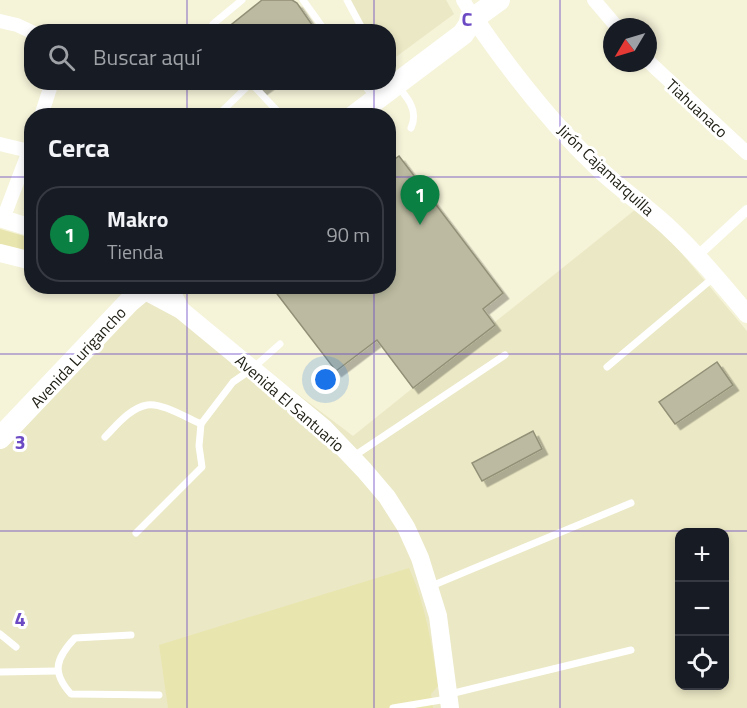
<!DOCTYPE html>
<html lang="es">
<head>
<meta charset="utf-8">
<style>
	body { margin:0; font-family:"Titillium Web",sans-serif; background:#242831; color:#f1f3f6 }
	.controls { position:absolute; right:18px; bottom:18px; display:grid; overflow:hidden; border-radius:12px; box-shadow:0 3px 9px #0003 }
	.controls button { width:54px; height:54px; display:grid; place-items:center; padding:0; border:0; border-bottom:2px solid #363941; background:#171b24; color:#f1f3f6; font:30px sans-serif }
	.compass { position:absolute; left:603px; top:18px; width:54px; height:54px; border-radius:50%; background:#171b24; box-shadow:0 3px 9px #0003; rotate:232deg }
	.you { position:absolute; left:326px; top:380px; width:21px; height:21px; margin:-15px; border:4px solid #fff; border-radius:50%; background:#1a73e8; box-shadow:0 0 0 9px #1a73e833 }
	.badge { display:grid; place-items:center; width:39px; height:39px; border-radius:50%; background:#0b8043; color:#fff; font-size:20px; font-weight:700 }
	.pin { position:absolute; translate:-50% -50px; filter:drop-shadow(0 2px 3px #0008) }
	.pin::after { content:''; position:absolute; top:32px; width:21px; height:18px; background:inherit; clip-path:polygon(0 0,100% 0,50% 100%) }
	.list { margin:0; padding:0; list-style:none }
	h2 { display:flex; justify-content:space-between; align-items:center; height:78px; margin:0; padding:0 24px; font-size:26px }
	h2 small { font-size:20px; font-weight:400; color:#9ea1a6 }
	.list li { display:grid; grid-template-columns:39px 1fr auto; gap:18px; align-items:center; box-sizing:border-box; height:96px; margin:0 12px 12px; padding:0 12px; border:2px solid #363941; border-radius:24px }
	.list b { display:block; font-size:22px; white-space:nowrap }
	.list p { margin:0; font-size:20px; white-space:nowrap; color:#9ea1a6 }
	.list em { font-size:20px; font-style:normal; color:#9ea1a6 }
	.icon { flex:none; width:33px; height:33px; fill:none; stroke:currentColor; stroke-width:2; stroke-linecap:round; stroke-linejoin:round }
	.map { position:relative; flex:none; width:747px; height:708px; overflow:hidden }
	.search { position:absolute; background:#171b24; box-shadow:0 3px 9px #0003; left:24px; top:24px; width:372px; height:66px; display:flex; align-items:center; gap:15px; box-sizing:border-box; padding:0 21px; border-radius:24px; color:#9ea1a6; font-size:22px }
	.panel { position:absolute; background:#171b24; box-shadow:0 3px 9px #0003; left:24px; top:108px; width:372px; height:186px; border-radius:24px }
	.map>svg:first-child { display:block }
</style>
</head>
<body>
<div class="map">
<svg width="747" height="708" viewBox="0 0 747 708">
	<defs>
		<filter id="shadow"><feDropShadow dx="5.5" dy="5.5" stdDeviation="0" flood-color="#0004"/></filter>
	</defs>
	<rect width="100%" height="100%" fill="#f5f3d8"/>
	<!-- built -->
	<g fill="#ebe8c5" fill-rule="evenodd">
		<path d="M 349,0 L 446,0 L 454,14 L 389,62 L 388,32 L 367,31 Z"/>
		<path d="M 641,205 L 747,331 L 747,708 L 0,708 L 0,436 L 156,287 L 353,436 ZM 680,532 L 724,532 L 724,686 L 680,686 Z"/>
	</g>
	<!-- green -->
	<g fill="#e9e5af">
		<path d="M 0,229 L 31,238 L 31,256 L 0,247 Z"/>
		<path d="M 409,568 C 426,606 432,645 438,686 L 431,694 L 433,708 L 168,708 L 159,645 Z"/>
	</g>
	<!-- building -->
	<g fill="#bcbba1" stroke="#929077" stroke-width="1.5" filter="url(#shadow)">
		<path d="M 262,0 L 292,0 L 297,3 L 317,32 L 222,32 Z"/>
		<path d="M 254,82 L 271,82 L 260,90 Z"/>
		<path d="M 399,156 L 503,293 L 483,309 L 495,325 L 413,388 L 377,340 L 336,371 L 271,286 L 388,286 L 388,164 Z"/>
		<path d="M 717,362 L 733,385 L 675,424 L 659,402 Z"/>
		<path d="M 533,431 L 542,449 L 482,481 L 472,463 Z"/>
	</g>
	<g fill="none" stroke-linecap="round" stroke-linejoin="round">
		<!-- service -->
		<g stroke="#fff" stroke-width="7">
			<path d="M 303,0 L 326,32"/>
			<path d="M 347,0 L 364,32"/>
			<path d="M 211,32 L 213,24 L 242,0"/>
			<path d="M 388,75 C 401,91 421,107 411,128"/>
			<path d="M 250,82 L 282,116"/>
			<path d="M 362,82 L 369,91"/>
			<path d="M 217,116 L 251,83"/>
			<path d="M 607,367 L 713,278"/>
			<path d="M 105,437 C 116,426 130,408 147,405 C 161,402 187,418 201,424"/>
			<path d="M 354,456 L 505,355"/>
			<path d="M 136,533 L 202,467 L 199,446 L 201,424 L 233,382 L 252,369 L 280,344"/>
			<path d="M 429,587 L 631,503"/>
			<path d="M 0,634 L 16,647"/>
			<path d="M 131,635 L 75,638 C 56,658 51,672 71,694 L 159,695"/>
			<path d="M 0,672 L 57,671"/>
			<path d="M 450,694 L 631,650"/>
			<path d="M 393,708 L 447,699"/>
		</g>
		<!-- pedestrian -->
		<path stroke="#fff" stroke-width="10" d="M 696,257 L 747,210"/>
		<!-- minor -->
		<g stroke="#fff" stroke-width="14">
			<path d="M 463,0 L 474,18"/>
			<path d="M 594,0 L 617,27"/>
			<path d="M 0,21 L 17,25 L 32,32"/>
			<path d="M 648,61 L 747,153"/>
			<path d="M 41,116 L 52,82"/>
			<path d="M 0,144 L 29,151"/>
			<path d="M 3,219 L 32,143"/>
		</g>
		<!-- tertiary -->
		<g stroke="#fff" stroke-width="18">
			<path d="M 474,18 C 511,72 550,122 597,167 C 619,188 644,205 667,226 C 696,253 722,284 747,314"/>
			<path d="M 0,218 L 32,228"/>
			<path d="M 0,253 L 32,261"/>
			<path d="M 136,286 L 181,310 L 324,428 L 364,470 L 387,497 L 406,527 L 420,558 L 438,616 L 450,708"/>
			<path d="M 168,286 L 181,310"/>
		</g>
		<!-- primary -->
		<g stroke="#fff" stroke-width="22">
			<path d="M 354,116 L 463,34 L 474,18 L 499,0"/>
			<path d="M 0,438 L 130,301 L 148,286"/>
		</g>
	</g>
	<!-- grid -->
	<path fill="none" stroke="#6c4ac3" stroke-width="1.5" stroke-opacity="0.55" d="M 187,0 L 187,32M 374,0 L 374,32M 560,0 L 560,708M 187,82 L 187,116M 374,82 L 374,116M 0,177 L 32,177M 388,177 L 747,177M 187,286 L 187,708M 374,286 L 374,708M 0,354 L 747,354M 0,531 L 747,531"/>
	<g text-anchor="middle" stroke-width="6" stroke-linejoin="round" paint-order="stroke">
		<!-- street labels -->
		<g font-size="16" fill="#212016" stroke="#fff">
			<text transform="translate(697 108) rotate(43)" y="6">Tiahuanaco</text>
			<text transform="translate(606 170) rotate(43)" y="6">Jirón Cajamarquilla</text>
			<text transform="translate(78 357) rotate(-47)" y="6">Avenida Lurigancho</text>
			<text transform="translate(290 403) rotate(41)" y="6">Avenida El Santuario</text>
		</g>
	</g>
	<g font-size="20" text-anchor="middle" font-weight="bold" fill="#6c4ac3" stroke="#fff" stroke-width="6" stroke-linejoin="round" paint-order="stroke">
		<text x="467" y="26">C</text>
		<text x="20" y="449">3</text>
		<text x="20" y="626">4</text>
	</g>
</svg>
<div class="controls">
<button>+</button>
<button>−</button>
<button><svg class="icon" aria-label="locate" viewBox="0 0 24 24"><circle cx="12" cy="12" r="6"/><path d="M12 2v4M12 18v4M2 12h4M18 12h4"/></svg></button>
</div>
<svg class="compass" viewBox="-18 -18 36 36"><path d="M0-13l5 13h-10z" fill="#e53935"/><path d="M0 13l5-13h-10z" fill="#9ea1a6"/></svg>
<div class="you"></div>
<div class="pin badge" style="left:420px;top:225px">1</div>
<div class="search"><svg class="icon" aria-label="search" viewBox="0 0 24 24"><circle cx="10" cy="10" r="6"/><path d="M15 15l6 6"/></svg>Buscar aquí</div>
<section class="panel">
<h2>Cerca<small></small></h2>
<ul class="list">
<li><span class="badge">1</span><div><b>Makro</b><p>Tienda</p></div><em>90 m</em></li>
</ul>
</section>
</div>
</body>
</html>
